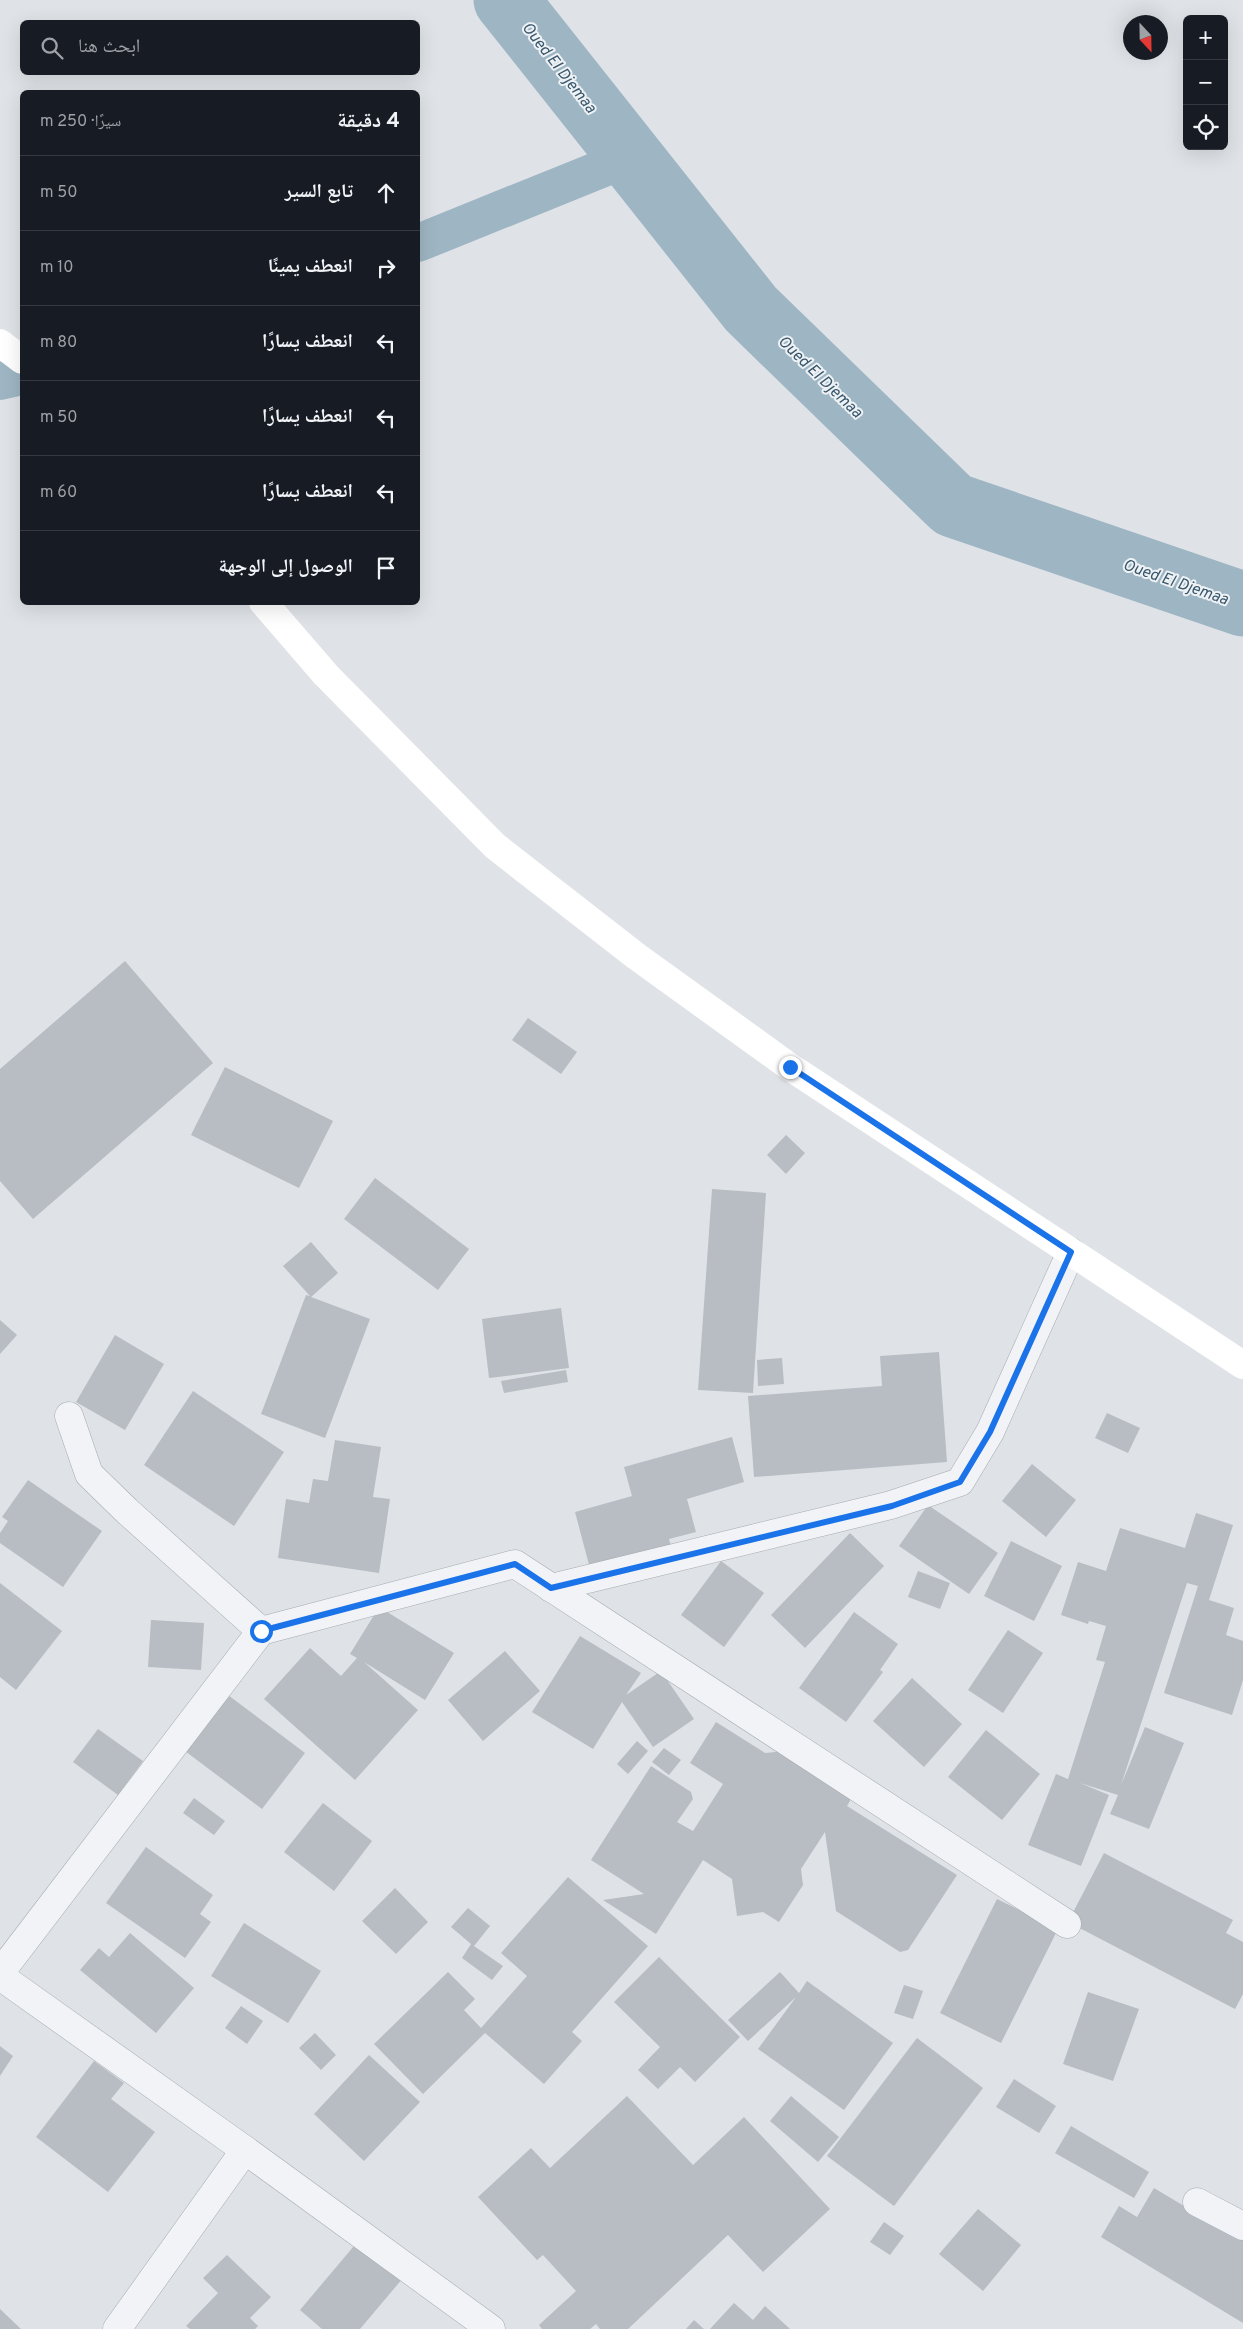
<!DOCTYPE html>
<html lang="ar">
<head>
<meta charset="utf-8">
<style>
	body { margin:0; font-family:Overpass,"Noto Naskh Arabic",sans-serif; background:#242831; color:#f1f3f6; direction:rtl }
	.controls { position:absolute; right:15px; top:15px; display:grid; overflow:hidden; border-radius:8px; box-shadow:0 5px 20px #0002 }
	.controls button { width:45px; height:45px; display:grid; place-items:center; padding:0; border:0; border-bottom:1px solid #363941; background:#171b24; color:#f1f3f6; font:25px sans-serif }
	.compass { position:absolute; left:1123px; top:15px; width:45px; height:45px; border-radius:50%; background:#171b24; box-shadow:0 5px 20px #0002; rotate:158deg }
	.stop { position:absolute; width:15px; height:15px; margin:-11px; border:4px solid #1a73e8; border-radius:50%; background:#fff }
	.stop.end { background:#1a73e8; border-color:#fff; box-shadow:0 1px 5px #0008 }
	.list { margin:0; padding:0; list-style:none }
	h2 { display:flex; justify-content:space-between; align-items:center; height:65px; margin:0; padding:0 20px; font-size:21px }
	h2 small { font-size:16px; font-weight:400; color:#9ea1a6 }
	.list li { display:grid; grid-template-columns:32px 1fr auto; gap:15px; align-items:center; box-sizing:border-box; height:75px; padding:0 20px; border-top:1px solid #363941 }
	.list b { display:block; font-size:19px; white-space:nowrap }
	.list em { font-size:16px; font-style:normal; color:#9ea1a6 }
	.icon { flex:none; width:28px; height:28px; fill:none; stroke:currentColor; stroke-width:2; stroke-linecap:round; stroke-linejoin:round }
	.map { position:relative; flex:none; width:1243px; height:2329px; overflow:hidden; direction:ltr }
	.search { position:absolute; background:#171b24; box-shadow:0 5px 20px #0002; left:20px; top:20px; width:400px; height:55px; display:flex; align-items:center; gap:12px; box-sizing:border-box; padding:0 18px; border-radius:8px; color:#9ea1a6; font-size:19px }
	.panel { position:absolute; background:#171b24; box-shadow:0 5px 20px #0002; left:20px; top:90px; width:400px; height:515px; border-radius:8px; direction:rtl }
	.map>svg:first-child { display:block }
</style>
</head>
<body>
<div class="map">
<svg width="1243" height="2329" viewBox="0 0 1243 2329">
	<rect width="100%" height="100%" fill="#dfe3e7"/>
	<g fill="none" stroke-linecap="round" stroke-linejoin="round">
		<!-- canal -->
		<g stroke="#9eb5c3" stroke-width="38">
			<path d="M 418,243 L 631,157"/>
			<path d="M 0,381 L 22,376"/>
		</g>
		<!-- river -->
		<path stroke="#9eb5c3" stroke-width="65" d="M 506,0 L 751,309 L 953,505 L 1243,604"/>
	</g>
	<!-- building -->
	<g fill="#b7bdc3">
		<path d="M 125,961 L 213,1063 L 33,1219 L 0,1181 L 0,1069 Z"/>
		<path d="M 528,1018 L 577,1052 L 561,1074 L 512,1040 Z"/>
		<path d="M 225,1067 L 333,1121 L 299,1188 L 191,1135 Z"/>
		<path d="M 786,1135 L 805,1153 L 786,1174 L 767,1155 Z"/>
		<path d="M 375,1178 L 469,1249 L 438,1290 L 344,1219 Z"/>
		<path d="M 712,1189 L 766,1193 L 753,1393 L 698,1390 Z"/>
		<path d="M 311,1242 L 338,1273 L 311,1297 L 370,1319 L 325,1438 L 261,1414 L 306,1295 L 310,1296 L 283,1266 Z"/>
		<path d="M 561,1308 L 569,1368 L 489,1378 L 482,1319 Z"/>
		<path d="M 0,1320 L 17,1335 L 0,1354 Z"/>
		<path d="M 115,1335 L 164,1364 L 125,1430 L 76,1402 Z"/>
		<path d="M 939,1352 L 947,1462 L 754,1477 L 748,1396 L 882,1386 L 880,1356 Z"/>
		<path d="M 782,1358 L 784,1384 L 758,1386 L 757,1360 Z"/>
		<path d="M 566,1370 L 568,1382 L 504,1393 L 501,1381 Z"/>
		<path d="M 193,1391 L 284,1452 L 234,1526 L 144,1465 Z"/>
		<path d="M 1107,1413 L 1140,1428 L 1128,1453 L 1095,1438 Z"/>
		<path d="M 732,1437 L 744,1482 L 687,1499 L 696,1532 L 669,1539 L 673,1553 L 592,1576 L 575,1512 L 632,1496 L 624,1467 Z"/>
		<path d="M 335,1440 L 381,1447 L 373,1497 L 390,1499 L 379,1573 L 278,1558 L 286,1499 L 309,1503 L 313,1479 L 328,1481 Z"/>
		<path d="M 1032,1464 L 1076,1500 L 1046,1537 L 1002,1501 Z"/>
		<path d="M 28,1480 L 102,1531 L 63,1587 L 0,1543 L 0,1533 L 8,1521 L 2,1517 Z"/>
		<path d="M 928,1505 L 998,1553 L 969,1594 L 899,1546 Z"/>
		<path d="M 1196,1513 L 1233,1525 L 1209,1600 L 1234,1608 L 1226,1635 L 1243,1641 L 1243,1680 L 1232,1715 L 1164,1693 L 1198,1586 L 1187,1583 L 1121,1785 L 1145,1727 L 1184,1743 L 1149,1829 L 1110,1814 L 1118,1795 L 1080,1783 L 1109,1795 L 1081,1866 L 1028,1845 L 1056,1774 L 1068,1779 L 1105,1662 L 1096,1660 L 1106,1626 L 1089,1621 L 1088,1624 L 1061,1615 L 1078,1562 L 1106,1571 L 1120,1528 L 1185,1548 Z"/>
		<path d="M 850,1533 L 884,1566 L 805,1648 L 771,1615 Z"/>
		<path d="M 1011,1541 L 1062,1566 L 1034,1621 L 984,1596 Z"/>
		<path d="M 721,1561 L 764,1593 L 724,1647 L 681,1615 Z"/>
		<path d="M 918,1571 L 950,1583 L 940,1609 L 908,1597 Z"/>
		<path d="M 0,1583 L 62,1631 L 16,1690 L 0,1677 Z"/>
		<path d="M 379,1607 L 454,1653 L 425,1700 L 364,1662 L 418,1710 L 355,1780 L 264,1699 L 310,1648 L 341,1676 L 357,1658 L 350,1654 Z"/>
		<path d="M 854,1612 L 898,1644 L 880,1670 L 883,1672 L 846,1722 L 799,1688 Z"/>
		<path d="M 151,1620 L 204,1623 L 201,1670 L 148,1667 Z"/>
		<path d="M 1008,1630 L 1043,1653 L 1003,1713 L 968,1690 Z"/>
		<path d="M 580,1636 L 641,1673 L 626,1695 L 661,1671 L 694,1719 L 653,1747 L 622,1702 L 593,1749 L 532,1712 Z"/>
		<path d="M 505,1651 L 540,1691 L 483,1741 L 448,1700 Z"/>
		<path d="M 912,1678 L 962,1724 L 924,1767 L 873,1721 Z"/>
		<path d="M 224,1692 L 305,1753 L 262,1809 L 181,1748 Z"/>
		<path d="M 716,1722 L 765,1753 L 786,1751 L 854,1794 L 847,1806 L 957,1875 L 908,1950 L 900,1952 L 836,1911 L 825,1832 L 801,1869 L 803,1885 L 779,1922 L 763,1912 L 737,1916 L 732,1879 L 703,1860 L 656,1934 L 603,1900 L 644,1894 L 591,1860 L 651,1766 L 691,1792 L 693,1799 L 677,1822 L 693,1831 L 723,1784 L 690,1763 Z"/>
		<path d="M 98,1729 L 143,1761 L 118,1795 L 73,1762 Z"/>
		<path d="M 986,1730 L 1040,1774 L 1002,1820 L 948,1777 Z"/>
		<path d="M 637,1741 L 648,1751 L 628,1774 L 617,1764 Z"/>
		<path d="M 664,1748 L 681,1760 L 669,1775 L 652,1762 Z"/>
		<path d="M 194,1798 L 225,1821 L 214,1835 L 183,1813 Z"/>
		<path d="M 323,1803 L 372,1841 L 334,1891 L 284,1852 Z"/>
		<path d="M 146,1847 L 213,1895 L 200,1914 L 211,1922 L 185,1958 L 106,1903 Z"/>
		<path d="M 1104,1853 L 1233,1920 L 1226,1933 L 1243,1942 L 1243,1994 L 1235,2009 L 1068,1922 Z"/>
		<path d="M 568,1877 L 648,1946 L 572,2032 L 582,2041 L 544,2084 L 485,2033 L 423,2094 L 374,2044 L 448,1972 L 475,1999 L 464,2010 L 481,2028 L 527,1976 L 501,1953 Z"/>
		<path d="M 395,1888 L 428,1922 L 396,1954 L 362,1921 Z"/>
		<path d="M 997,1899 L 1058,1929 L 1001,2043 L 940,2013 Z"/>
		<path d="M 468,1908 L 490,1926 L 474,1946 L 503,1966 L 492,1980 L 462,1958 L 471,1944 L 451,1927 Z"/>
		<path d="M 244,1923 L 321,1971 L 288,2023 L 211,1976 Z"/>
		<path d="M 130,1933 L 194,1988 L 156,2033 L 80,1970 L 99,1948 L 109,1957 Z"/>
		<path d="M 659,1957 L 740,2037 L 695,2082 L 680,2067 L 658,2089 L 638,2070 L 660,2047 L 614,2002 Z"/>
		<path d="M 780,1972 L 799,1993 L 807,1981 L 893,2043 L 844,2110 L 758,2049 L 796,1997 L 748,2041 L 728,2020 Z"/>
		<path d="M 904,1985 L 923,1991 L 913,2019 L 894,2013 Z"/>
		<path d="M 1088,1992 L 1139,2009 L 1113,2081 L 1063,2064 Z"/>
		<path d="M 241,2006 L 263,2021 L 247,2044 L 225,2028 Z"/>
		<path d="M 315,2033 L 336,2055 L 321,2070 L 299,2048 Z"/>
		<path d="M 917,2038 L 983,2088 L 894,2206 L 827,2156 Z"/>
		<path d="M 0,2046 L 13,2056 L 0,2076 Z"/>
		<path d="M 369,2055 L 420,2102 L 364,2161 L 314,2114 Z"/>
		<path d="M 94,2061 L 124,2083 L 111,2099 L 155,2132 L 108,2192 L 36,2137 Z"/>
		<path d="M 1014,2079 L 1056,2106 L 1039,2133 L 996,2107 Z"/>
		<path d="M 627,2096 L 693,2165 L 744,2117 L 830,2209 L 763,2272 L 728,2235 L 628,2329 L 600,2329 L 596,2324 L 590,2329 L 542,2329 L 539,2325 L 576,2291 L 543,2255 L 537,2260 L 478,2197 L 531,2148 L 550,2168 Z"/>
		<path d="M 791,2096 L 839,2137 L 818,2162 L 770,2121 Z"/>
		<path d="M 1071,2126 L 1149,2172 L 1134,2198 L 1055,2153 Z"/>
		<path d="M 1154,2188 L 1234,2236 L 1243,2231 L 1243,2323 L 1101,2237 L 1119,2206 L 1137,2217 Z"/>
		<path d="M 978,2209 L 1021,2245 L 983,2291 L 939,2254 Z"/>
		<path d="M 884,2222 L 904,2236 L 890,2255 L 870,2242 Z"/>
		<path d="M 359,2240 L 403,2278 L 360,2329 L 322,2329 L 300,2310 Z"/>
		<path d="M 227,2255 L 271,2297 L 250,2318 L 258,2326 L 255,2329 L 190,2329 L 186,2326 L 218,2293 L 203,2278 Z"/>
		<path d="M 734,2303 L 753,2320 L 765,2306 L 790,2329 L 710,2329 Z"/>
		<path d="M 0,2309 L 21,2329 L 0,2329 Z"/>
		<path d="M 694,2320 L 704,2329 L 686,2329 Z"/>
	</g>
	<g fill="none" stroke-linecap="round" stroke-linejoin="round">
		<defs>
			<g id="street">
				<path d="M 69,1416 L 89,1474 L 127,1511 L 261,1631"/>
				<path d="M 551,1588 L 891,1505 L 960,1482 L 990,1432 L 1071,1252"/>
				<path d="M 0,1973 L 261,1631 L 515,1564 L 1067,1924"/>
				<path d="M 0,1976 L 245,2150 L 491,2329"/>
				<path d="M 1197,2202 L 1243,2226"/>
				<path d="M 117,2329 L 245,2150"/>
			</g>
		</defs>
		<!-- street casing -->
		<use href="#street" stroke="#a5abb0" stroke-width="29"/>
		<!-- street -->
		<use href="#street" stroke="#f1f3f6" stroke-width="28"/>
		<!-- secondary -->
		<g stroke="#fff" stroke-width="28">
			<path d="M 0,343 L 22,360"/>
			<path d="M 263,602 L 326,675 L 495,846 L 636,956 L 790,1067 L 1243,1365"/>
		</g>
	</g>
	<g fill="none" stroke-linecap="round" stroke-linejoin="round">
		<!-- route -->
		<path stroke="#1a73e8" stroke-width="6" d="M 261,1631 L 515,1564 L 551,1588 L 892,1506 L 960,1482 L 990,1432 L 1071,1252 L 790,1067"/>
	</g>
	<g text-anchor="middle" stroke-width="4" stroke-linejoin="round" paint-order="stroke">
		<!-- water labels -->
		<g font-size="16" font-style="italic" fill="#38566c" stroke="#eef2f5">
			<text transform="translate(560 67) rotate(52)" y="6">Oued El Djemaa</text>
			<text transform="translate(821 376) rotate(44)" y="6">Oued El Djemaa</text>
			<text transform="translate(1176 581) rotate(19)" y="6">Oued El Djemaa</text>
		</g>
	</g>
</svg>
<div class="controls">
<button>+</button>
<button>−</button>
<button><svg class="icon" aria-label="locate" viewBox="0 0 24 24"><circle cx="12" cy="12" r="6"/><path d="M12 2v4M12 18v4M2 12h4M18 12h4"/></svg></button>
</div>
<svg class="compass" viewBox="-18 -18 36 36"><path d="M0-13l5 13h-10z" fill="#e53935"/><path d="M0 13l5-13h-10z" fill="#9ea1a6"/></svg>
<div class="stop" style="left:261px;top:1631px"></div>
<div class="stop end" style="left:790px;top:1067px"></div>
<div class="search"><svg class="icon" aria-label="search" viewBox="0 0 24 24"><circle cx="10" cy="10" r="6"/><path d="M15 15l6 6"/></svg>ابحث هنا</div>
<section class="panel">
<h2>4 دقيقة<small>سيرًا · 250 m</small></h2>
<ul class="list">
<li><svg class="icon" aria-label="ahead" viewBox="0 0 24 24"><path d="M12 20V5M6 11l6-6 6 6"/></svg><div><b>تابع السير</b></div><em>50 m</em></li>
<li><svg class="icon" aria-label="right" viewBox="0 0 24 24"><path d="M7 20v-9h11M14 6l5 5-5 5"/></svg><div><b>انعطف يمينًا</b></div><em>10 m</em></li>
<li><svg class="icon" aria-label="left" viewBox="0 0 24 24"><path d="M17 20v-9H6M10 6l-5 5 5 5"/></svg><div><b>انعطف يسارًا</b></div><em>80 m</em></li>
<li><svg class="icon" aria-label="left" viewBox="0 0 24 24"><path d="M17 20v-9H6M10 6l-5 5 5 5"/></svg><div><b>انعطف يسارًا</b></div><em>50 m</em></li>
<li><svg class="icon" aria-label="left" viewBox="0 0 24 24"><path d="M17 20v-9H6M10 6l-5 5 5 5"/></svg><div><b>انعطف يسارًا</b></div><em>60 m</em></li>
<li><svg class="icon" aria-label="arrive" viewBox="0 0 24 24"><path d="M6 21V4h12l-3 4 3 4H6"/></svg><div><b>الوصول إلى الوجهة</b></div></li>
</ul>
</section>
</div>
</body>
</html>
